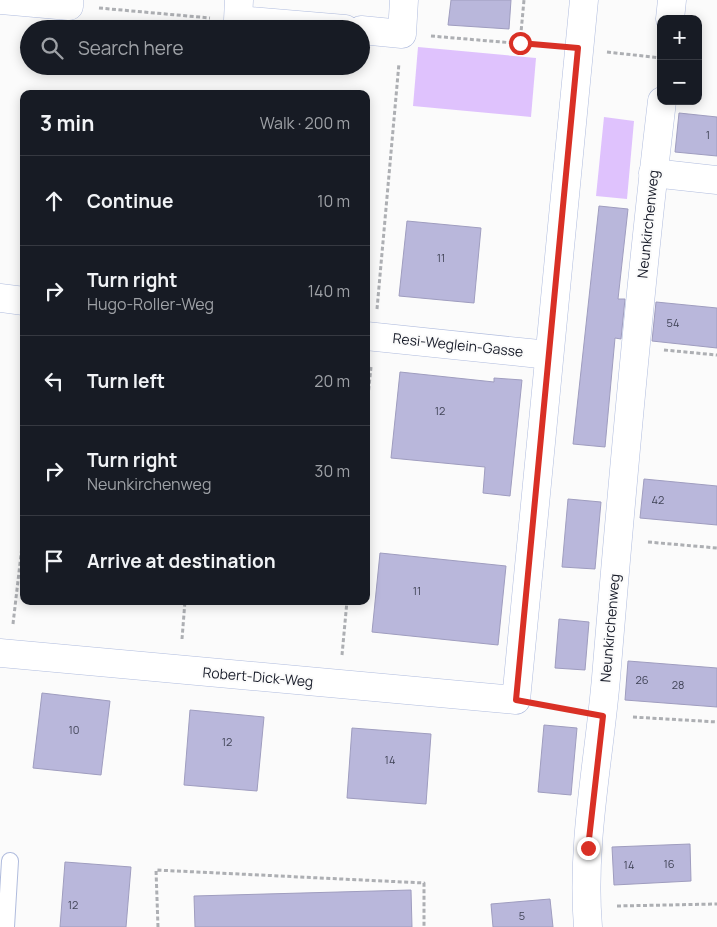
<!DOCTYPE html>
<html lang="en">
<head>
<meta charset="utf-8">
<style>
	body { margin:0; font-family:Manrope,sans-serif; background:#242831; color:#f1f3f6 }
	.controls { position:absolute; right:15px; top:15px; display:grid; overflow:hidden; border-radius:10px; box-shadow:0 2px 12px #0003 }
	.controls button { width:45px; height:45px; display:grid; place-items:center; padding:0; border:0; border-bottom:1px solid #363941; background:#171b24; color:#f1f3f6; font:25px sans-serif }
	.stop { position:absolute; width:15px; height:15px; margin:-11px; border:4px solid #d93025; border-radius:50%; background:#fff }
	.stop.end { background:#d93025; border-color:#fff; box-shadow:0 1px 5px #0008 }
	.list { margin:0; padding:0; list-style:none }
	h2 { display:flex; justify-content:space-between; align-items:center; height:65px; margin:0; padding:0 20px; font-size:21px }
	h2 small { font-size:16px; font-weight:400; color:#9ea1a6 }
	.list li { display:grid; grid-template-columns:32px 1fr auto; gap:15px; align-items:center; box-sizing:border-box; height:90px; padding:0 20px; border-top:1px solid #363941 }
	.list b { display:block; font-size:19px; white-space:nowrap }
	.list p { margin:0; font-size:16px; white-space:nowrap; color:#9ea1a6 }
	.list em { font-size:16px; font-style:normal; color:#9ea1a6 }
	.icon { flex:none; width:28px; height:28px; fill:none; stroke:currentColor; stroke-width:2; stroke-linecap:round; stroke-linejoin:round }
	.map { position:relative; flex:none; width:717px; height:927px; overflow:hidden }
	.search { position:absolute; background:#171b24; box-shadow:0 2px 12px #0003; left:20px; top:20px; width:350px; height:55px; display:flex; align-items:center; gap:12px; box-sizing:border-box; padding:0 18px; border-radius:28px; color:#9ea1a6; font-size:19px }
	.panel { position:absolute; background:#171b24; box-shadow:0 2px 12px #0003; left:20px; top:90px; width:350px; height:515px; border-radius:10px }
	.map>svg:first-child { display:block }
</style>
</head>
<body>
<div class="map">
<svg width="717" height="927" viewBox="0 0 717 927">
	<rect width="100%" height="100%" fill="#fbfbfb"/>
	<!-- green -->
	<g fill="#dfc2fd">
		<path d="M 418,47 L 536,58 L 531,117 L 413,106 Z"/>
		<path d="M 604,117 L 634,121 L 627,199 L 596,196 Z"/>
	</g>
	<!-- building -->
	<g fill="#b9b7db" stroke="#9f9dbf">
		<path d="M 451,0 L 511,0 L 509,29 L 448,25 Z"/>
		<path d="M 679,113 L 717,117 L 717,156 L 675,152 Z"/>
		<path d="M 599,206 L 628,209 L 618,299 L 625,299 L 621,339 L 615,338 L 605,447 L 573,444 Z"/>
		<path d="M 407,221 L 481,228 L 474,303 L 399,296 Z"/>
		<path d="M 656,302 L 717,308 L 717,348 L 652,341 Z"/>
		<path d="M 400,372 L 494,382 L 494,378 L 522,380 L 510,496 L 483,493 L 485,467 L 391,458 Z"/>
		<path d="M 644,479 L 717,486 L 717,525 L 640,518 Z"/>
		<path d="M 568,499 L 601,502 L 595,569 L 562,567 Z"/>
		<path d="M 380,553 L 506,566 L 498,645 L 372,632 Z"/>
		<path d="M 559,619 L 589,622 L 585,670 L 555,668 Z"/>
		<path d="M 628,661 L 717,668 L 717,707 L 625,700 Z"/>
		<path d="M 42,693 L 110,701 L 101,775 L 33,768 Z"/>
		<path d="M 190,710 L 264,717 L 257,791 L 184,785 Z"/>
		<path d="M 544,725 L 577,728 L 571,795 L 538,792 Z"/>
		<path d="M 352,728 L 431,734 L 426,804 L 347,798 Z"/>
		<path d="M 690,844 L 691,881 L 614,885 L 612,847 Z"/>
		<path d="M 65,862 L 131,867 L 126,927 L 60,927 Z"/>
		<path d="M 411,890 L 412,927 L 195,927 L 194,896 Z"/>
		<path d="M 550,899 L 553,927 L 493,927 L 491,904 Z"/>
	</g>
	<g fill="none" stroke-linecap="round" stroke-linejoin="round">
		<defs>
			<path id="service" d="M 6,927 L 10,861"/>
			<g id="minor">
				<path d="M 0,0 L 69,6 L 69,0"/>
				<path d="M 239,0 L 238,20 L 345,29"/>
				<path d="M 670,19 L 672,0"/>
				<path d="M 361,30 L 402,34 L 404,0"/>
				<path d="M 653,173 L 717,180"/>
				<path d="M 0,298 L 24,301"/>
				<path d="M 366,336 L 549,355"/>
				<path d="M 0,653 L 516,700 L 584,0"/>
				<path d="M 588,927 C 581,844 599,760 606,678 C 622,485 639,293 662,101"/>
			</g>
		</defs>
		<!-- service casing -->
		<use href="#service" stroke="#b0bcde" stroke-width="18"/>
		<!-- minor casing -->
		<use href="#minor" stroke="#b0bcde" stroke-width="29"/>
		<!-- path -->
		<g stroke="#adafb3" stroke-width="3" stroke-dasharray="4 2.5" stroke-linecap="butt">
			<path d="M 99,8 L 210,18"/>
			<path d="M 431,36 L 549,46"/>
			<path d="M 520,43 L 524,0"/>
			<path d="M 607,52 L 661,58"/>
			<path d="M 377,309 L 399,63"/>
			<path d="M 664,350 L 717,355"/>
			<path d="M 366,416 L 371,367"/>
			<path d="M 648,542 L 717,548"/>
			<path d="M 13,624 L 24,529"/>
			<path d="M 182,639 L 185,601"/>
			<path d="M 342,655 L 347,601"/>
			<path d="M 544,705 L 572,710"/>
			<path d="M 633,717 L 717,722"/>
			<path d="M 617,906 L 717,904"/>
			<path d="M 158,927 L 156,870 L 424,883 L 424,927"/>
		</g>
		<!-- service -->
		<use href="#service" stroke="#fff" stroke-width="16"/>
		<!-- minor -->
		<use href="#minor" stroke="#fff" stroke-width="28"/>
	</g>
	<g fill="none" stroke-linecap="round" stroke-linejoin="round">
		<!-- route -->
		<path stroke="#d93025" stroke-width="6" d="M 520,43 L 578,48 L 516,700 L 603,716 L 588,848"/>
	</g>
	<g text-anchor="middle" stroke-width="4" stroke-linejoin="round" paint-order="stroke">
		<!-- number labels -->
		<g font-size="11" fill="#404356">
			<text x="708" y="139">1</text>
			<text x="441" y="262">11</text>
			<text x="673" y="327">54</text>
			<text x="440" y="415">12</text>
			<text x="658" y="504">42</text>
			<text x="417" y="595">11</text>
			<text x="642" y="684">26</text>
			<text x="678" y="689">28</text>
			<text x="74" y="734">10</text>
			<text x="227" y="746">12</text>
			<text x="390" y="764">14</text>
			<text x="669" y="868">16</text>
			<text x="629" y="869">14</text>
			<text x="73" y="909">12</text>
			<text x="522" y="920">5</text>
		</g>
		<!-- street labels -->
		<g font-size="14" fill="#181c29" stroke="#fbfbfb">
			<text transform="translate(648 224) rotate(-84)" y="5">Neunkirchenweg</text>
			<text transform="translate(458 345) rotate(6)" y="5">Resi-Weglein-Gasse</text>
			<text transform="translate(610 628) rotate(-85)" y="5">Neunkirchenweg</text>
			<text transform="translate(258 677) rotate(5)" y="5">Robert-Dick-Weg</text>
		</g>
	</g>
</svg>
<div class="controls">
<button>+</button>
<button>−</button>
</div>
<div class="stop" style="left:520px;top:43px"></div>
<div class="stop end" style="left:588px;top:848px"></div>
<div class="search"><svg class="icon" aria-label="search" viewBox="0 0 24 24"><circle cx="10" cy="10" r="6"/><path d="M15 15l6 6"/></svg>Search here</div>
<section class="panel">
<h2>3 min<small>Walk · 200 m</small></h2>
<ul class="list">
<li><svg class="icon" aria-label="ahead" viewBox="0 0 24 24"><path d="M12 20V5M6 11l6-6 6 6"/></svg><div><b>Continue</b></div><em>10 m</em></li>
<li><svg class="icon" aria-label="right" viewBox="0 0 24 24"><path d="M7 20v-9h11M14 6l5 5-5 5"/></svg><div><b>Turn right</b><p>Hugo-Roller-Weg</p></div><em>140 m</em></li>
<li><svg class="icon" aria-label="left" viewBox="0 0 24 24"><path d="M17 20v-9H6M10 6l-5 5 5 5"/></svg><div><b>Turn left</b></div><em>20 m</em></li>
<li><svg class="icon" aria-label="right" viewBox="0 0 24 24"><path d="M7 20v-9h11M14 6l5 5-5 5"/></svg><div><b>Turn right</b><p>Neunkirchenweg</p></div><em>30 m</em></li>
<li><svg class="icon" aria-label="arrive" viewBox="0 0 24 24"><path d="M6 21V4h12l-3 4 3 4H6"/></svg><div><b>Arrive at destination</b></div></li>
</ul>
</section>
</div>
</body>
</html>
